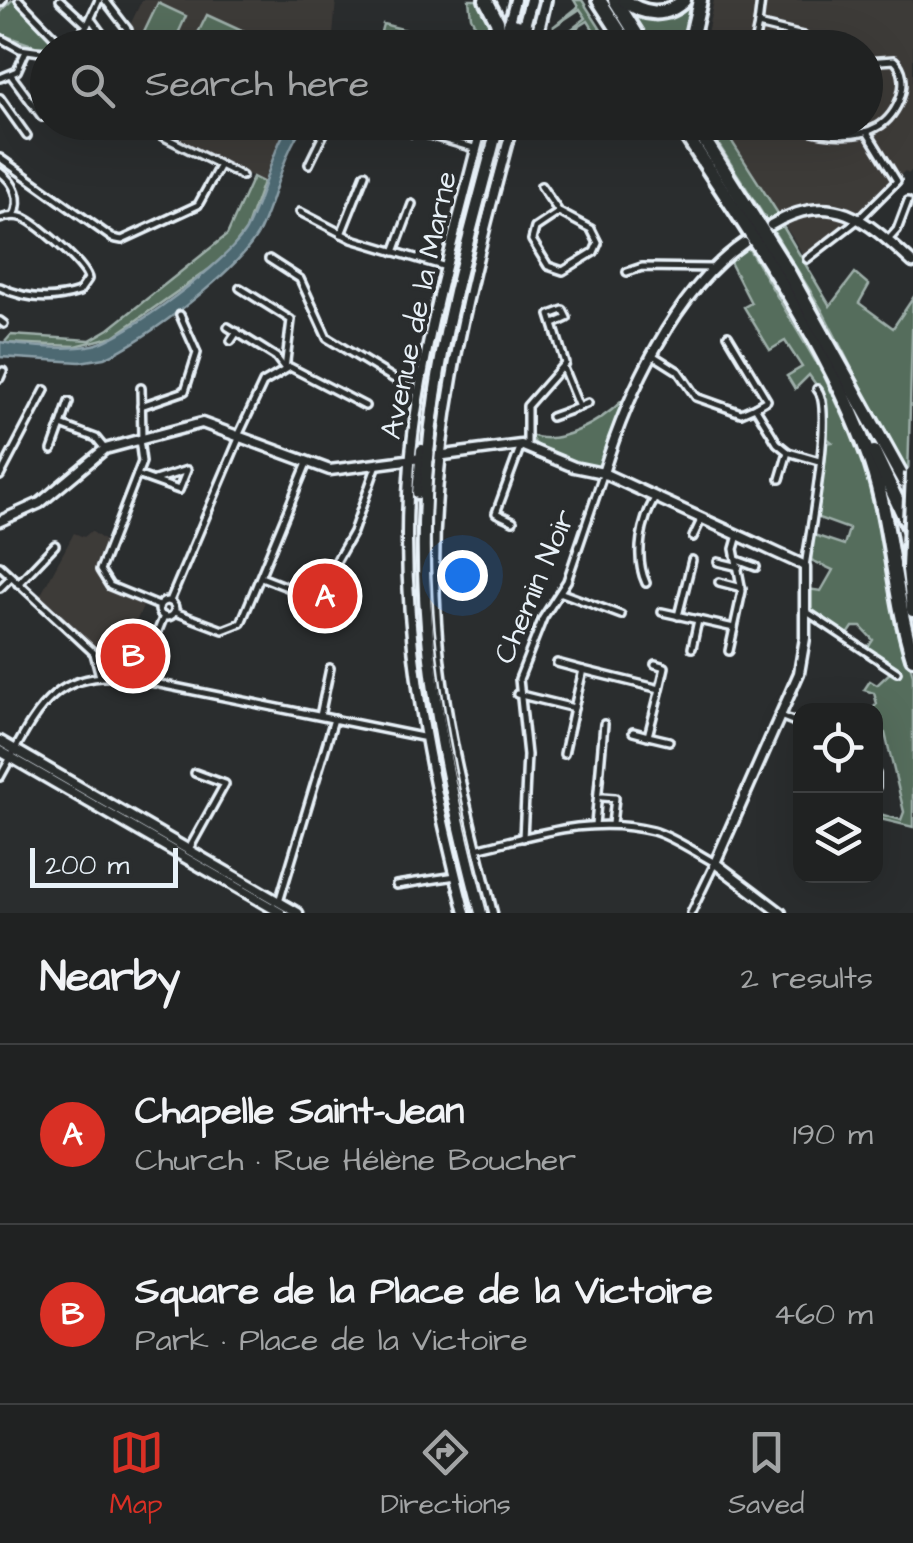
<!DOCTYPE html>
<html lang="en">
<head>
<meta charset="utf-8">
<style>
	body { margin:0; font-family:"Architects Daughter",sans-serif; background:#282a2a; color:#f1f3f6 }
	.controls { position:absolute; right:30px; bottom:30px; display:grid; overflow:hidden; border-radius:20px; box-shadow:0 10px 40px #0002 }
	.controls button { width:90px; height:90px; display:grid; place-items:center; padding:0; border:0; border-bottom:2px solid #3d3f40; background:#202222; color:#f1f3f6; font:50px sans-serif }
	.scale { position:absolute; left:30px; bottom:25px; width:148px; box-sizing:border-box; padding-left:10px; border:5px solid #e8f1f8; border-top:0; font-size:28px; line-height:35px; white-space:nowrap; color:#e8f1f8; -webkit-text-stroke:8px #2a2d2e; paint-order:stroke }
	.you { position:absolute; left:462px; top:575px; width:35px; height:35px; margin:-25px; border:8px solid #fff; border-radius:50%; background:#1a73e8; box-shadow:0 0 0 15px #1a73e833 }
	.badge { display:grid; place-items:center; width:65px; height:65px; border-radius:50%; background:#d93025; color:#fff; font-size:32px; font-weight:700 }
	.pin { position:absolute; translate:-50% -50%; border:5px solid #fff; box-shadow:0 2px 10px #0006 }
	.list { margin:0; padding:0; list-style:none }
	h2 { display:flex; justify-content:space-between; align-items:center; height:130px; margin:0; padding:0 40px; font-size:42px }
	h2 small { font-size:32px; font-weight:400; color:#a2a4a5 }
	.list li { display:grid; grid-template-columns:65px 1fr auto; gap:30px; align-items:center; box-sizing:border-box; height:180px; padding:0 40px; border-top:2px solid #3d3f40 }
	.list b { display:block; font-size:38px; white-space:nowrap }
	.list p { margin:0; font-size:32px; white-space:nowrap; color:#a2a4a5 }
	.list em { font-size:32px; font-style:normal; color:#a2a4a5 }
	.icon { flex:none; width:55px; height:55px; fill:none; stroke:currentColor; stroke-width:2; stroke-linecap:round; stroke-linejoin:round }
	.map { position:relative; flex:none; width:913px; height:913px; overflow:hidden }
	.search { position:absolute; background:#202222; box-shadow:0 10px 40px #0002; left:30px; right:30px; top:30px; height:110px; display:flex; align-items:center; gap:25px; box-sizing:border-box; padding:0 35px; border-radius:55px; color:#a2a4a5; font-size:38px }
	.sheet { height:490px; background:#202222 }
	nav { display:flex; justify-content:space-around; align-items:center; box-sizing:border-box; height:140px; border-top:2px solid #3d3f40; background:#202222; font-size:28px; color:#a2a4a5 }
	nav a { display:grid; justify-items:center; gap:5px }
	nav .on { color:#d93025 }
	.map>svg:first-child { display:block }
</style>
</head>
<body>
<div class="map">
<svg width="913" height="913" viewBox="0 0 913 913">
	<rect width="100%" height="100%" fill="#2a2d2e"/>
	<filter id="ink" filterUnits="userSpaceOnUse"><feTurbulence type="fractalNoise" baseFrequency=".01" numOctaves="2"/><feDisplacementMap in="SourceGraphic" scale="20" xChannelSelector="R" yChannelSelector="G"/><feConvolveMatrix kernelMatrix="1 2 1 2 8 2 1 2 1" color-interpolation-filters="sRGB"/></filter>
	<g filter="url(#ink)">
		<!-- built -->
		<g fill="#3d3a38">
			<path d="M 142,0 L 336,0 L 332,47 L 119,48 Z"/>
			<path d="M 714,0 L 913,0 L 913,169 L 908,174 L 905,171 L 853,221 L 804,256 L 720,123 L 866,122 L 866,48 L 704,48 Z"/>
			<path d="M 147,123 L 290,123 L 263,182 Z"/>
			<path d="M 91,531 L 105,541 L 95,566 L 99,580 L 143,607 L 115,666 L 39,598 L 74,533 L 84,537 Z"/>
		</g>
		<!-- green -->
		<g fill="#546d5b" stroke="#9eafaa" stroke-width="2.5">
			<path d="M 12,0 L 17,0 L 61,47 L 35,46 L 0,34 L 0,13 Z"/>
			<path d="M 469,0 L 481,0 L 489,11 L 496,47 L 486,47 L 471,17 Z"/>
			<path d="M 574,0 L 582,0 L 612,47 L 602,42 L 589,47 L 600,40 L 595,32 L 566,47 L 593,29 L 588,21 L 559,39 L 586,18 L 580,9 L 553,27 L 578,7 Z"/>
			<path d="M 689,0 L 696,0 L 684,47 L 653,47 L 628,7 L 640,14 Z"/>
			<path d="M 158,3 L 186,16 L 172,47 L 137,47 Z"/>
			<path d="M 207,15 L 266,42 L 264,47 L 191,47 Z"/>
			<path d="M 383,24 L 436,38 L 434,47 L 387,47 L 390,36 L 384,34 L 377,47 Z"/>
			<path d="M 705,123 L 720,123 L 779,215 L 767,221 Z"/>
			<path d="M 253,177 L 263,182 L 246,230 L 225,258 L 114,336 L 76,346 L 4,343 L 11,335 L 90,340 L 109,329 L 227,235 Z"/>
			<path d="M 781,223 L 830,306 L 855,273 L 869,285 L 859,303 L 893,328 L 913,298 L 908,478 L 822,310 L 772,229 Z"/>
			<path d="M 746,244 L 822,372 L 866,465 L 897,621 L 913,675 L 913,827 L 876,818 L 876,813 L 901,820 L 904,812 L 885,733 L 876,728 L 876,711 L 871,710 L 877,704 L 874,693 L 864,690 L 870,681 L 877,685 L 892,671 L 867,649 L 873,640 L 861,627 L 853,627 L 847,636 L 807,609 L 807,589 L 821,591 L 833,570 L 811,560 L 811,534 L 844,545 L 849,529 L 813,516 L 827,443 L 832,442 L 827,438 L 827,400 L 809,375 L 795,389 L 787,376 L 802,367 L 785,341 L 770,350 L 744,307 L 751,303 L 729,260 Z"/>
			<path d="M 622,401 L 629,404 L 598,467 C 576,466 538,455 529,434 C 557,449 602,420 622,401 Z"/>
		</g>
		<!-- water -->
		<path fill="#4d6972" stroke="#8b9fa8" stroke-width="2.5" d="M 290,122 L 305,123 C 281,156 277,194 260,230 C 242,268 144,342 104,358 L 80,362 L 0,357 L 0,342 C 29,346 64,351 93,345 C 125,338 231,259 246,230 C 264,195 269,157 290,122 Z"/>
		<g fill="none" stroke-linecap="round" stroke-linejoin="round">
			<defs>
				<g id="street">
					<path d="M 19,0 L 65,48"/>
					<path d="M 60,0 L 87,25"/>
					<path d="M 105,0 L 128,30"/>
					<path d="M 0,3 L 3,0"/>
					<path d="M 91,19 L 112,48"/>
					<path d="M 758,25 L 761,0"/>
					<path d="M 0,38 L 20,49 L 48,53"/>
					<path d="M 78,38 L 85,48"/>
					<path d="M 67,48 L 87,26 L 99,0"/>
					<path d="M 753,48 L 758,25 L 803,36 L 817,48"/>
					<path d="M 11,75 L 42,117"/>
					<path d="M 0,78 L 17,71 L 26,51"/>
					<path d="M 0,98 L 27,136"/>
					<path d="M 327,122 L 340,128 L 344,122"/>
					<path d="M 385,122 L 477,149"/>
					<path d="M 790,122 C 811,135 855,140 877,127 C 899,116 913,77 894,60 L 866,62"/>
					<path d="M 144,127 L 242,176"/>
					<path d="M 412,133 L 415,122"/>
					<path d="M 0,158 L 112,238 L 122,240 L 198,205 L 220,165"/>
					<path d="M 309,164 L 329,123"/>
					<path d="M 0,172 C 15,183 22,199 14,216"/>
					<path d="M 541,186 L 559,212 L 591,229 L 598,243 L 594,252 L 563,271 L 548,266 L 532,240 L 535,228 L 559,212"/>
					<path d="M 300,212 L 352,239 L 446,267"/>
					<path d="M 0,219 C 8,216 16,215 24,218 C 37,224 87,266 88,279 L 79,292 C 52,301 25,299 0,287"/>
					<path d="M 341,234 L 365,174"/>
					<path d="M 888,240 L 897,230 L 908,201"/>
					<path d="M 394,252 L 412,204"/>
					<path d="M 269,259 L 300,279 L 327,338 L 419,394"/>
					<path d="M 807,259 L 860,218 L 897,181 L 867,132"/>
					<path d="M 627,272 L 642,267 L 715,268"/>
					<path d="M 240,288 L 291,320 L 285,369"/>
					<path d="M 0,321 L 4,324"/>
					<path d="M 228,327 L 276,357 L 285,369"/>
					<path d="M 728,335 L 767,400 L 755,407"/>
					<path d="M 231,341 L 237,332"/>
					<path d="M 651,354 L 678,371 L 696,397 L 741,413 L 755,407 L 777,443 L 788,452 L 780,479"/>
					<path d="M 563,368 L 579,407 L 588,403"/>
					<path d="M 0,378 L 3,371"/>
					<path d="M 141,388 L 142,438"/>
					<path d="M 69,402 L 61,425 L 96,438 L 105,449"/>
					<path d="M 141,406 L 185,391 L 197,353 L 180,315"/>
					<path d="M 551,417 L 579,407"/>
					<path d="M 239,434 L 263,383 L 290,367 L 365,406"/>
					<path d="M 139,439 L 142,462 L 100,570 L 110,586 L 159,606"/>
					<path d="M 527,446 L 527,406 L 565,363 L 550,315 L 563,310 L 567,318 L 554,324"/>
					<path d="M 52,450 L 61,425"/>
					<path d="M 788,452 L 819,461"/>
					<path d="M 137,475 L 179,490 L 187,470 L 155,480"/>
					<path d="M 0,476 L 45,390"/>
					<path d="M 513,521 L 496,513 L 521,445"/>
					<path d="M 693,537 L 702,518"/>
					<path d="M 737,560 L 756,567"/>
					<path d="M 718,562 L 739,567"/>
					<path d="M 0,566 L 94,653 L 100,676"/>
					<path d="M 805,567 C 809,536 835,407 817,389"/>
					<path d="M 261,577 L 292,589 L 328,576 L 353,532 L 376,467"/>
					<path d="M 719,582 L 742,588"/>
					<path d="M 646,583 C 634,557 641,520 656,497"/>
					<path d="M 18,584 L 55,545"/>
					<path d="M 0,588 L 11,577"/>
					<path d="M 562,593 L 621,615"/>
					<circle cx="167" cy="609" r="8"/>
					<path d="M 170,601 L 240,436"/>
					<path d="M 175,612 L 223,630 L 241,623 L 307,463"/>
					<path d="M 662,612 L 734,628"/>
					<path d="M 807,612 L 897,672"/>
					<path d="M 678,616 L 692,560"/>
					<path d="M 692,648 L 698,620"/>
					<path d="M 729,651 L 742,591 L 734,549 L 738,535"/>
					<path d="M 557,663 L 583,670 L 574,708"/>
					<path d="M 583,670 L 660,689 L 665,667 L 655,664"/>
					<path d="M 138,680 L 164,616"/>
					<path d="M 660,689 L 648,736 L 669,741"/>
					<path d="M 517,694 L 574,708 L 564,754"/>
					<path d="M 320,716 L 330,668"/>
					<path d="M 780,716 L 800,724"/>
					<path d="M 633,732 L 648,736"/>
					<path d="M 876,774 L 876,787"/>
					<path d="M 0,777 C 34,717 49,668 130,678 L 422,737"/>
					<path d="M 602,797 L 615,798 L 612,824"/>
					<path d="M 595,825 L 604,724"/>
					<path d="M 523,838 L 527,755 L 519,679 L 543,618 L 567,581 L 603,475"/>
					<path d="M 189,849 L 225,784 L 195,773"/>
					<path d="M 476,849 C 535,835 592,815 653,831 C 674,837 696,853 715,863 L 691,913"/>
					<path d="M 396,885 L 456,876"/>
					<path d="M 279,902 L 334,719"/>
				</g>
				<g id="secondary">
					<path d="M 503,44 L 515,0"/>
					<path d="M 533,48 L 538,30"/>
					<path d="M 771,225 C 833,188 867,221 913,263"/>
					<path d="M 603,473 C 627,395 675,290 744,243"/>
					<path d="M 0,521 L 40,503 L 105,449 L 202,423 L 330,470 L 521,445 L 574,467 L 603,473 L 801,564 L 805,567 L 805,638 L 799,673 L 715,863 L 781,913"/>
					<path d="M 0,741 L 298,913"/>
					<path d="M 0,751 L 281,913"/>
					<path d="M 465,913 C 427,764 397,619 410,464 C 420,348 455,235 483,122"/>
					<path d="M 492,913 C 468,817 442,722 436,623 C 424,450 469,287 513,122"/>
				</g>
				<g id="primary">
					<path d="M 509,23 L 538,30 L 545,0"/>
					<path d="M 518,48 L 531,0"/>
					<path d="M 418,493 L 422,450"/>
					<path d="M 481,913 C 434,733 407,583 435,396 C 448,304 476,213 499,122"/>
				</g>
				<g id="highway">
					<path d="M 486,0 L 497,21 L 502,48"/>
					<path d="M 599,0 L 630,48"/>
					<path d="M 615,0 L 645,48"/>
					<path d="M 624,0 C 643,15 666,18 684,0"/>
					<path d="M 689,48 L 700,0"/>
					<path d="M 678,122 C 747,230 829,341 871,463 C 892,526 893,594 913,658"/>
					<path d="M 693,122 L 788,272 L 913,497"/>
					<path d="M 874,452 L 910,529"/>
					<path d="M 909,569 L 913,610"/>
				</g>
			</defs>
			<!-- street casing -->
			<use href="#street" stroke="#e8f1f8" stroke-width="12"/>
			<!-- secondary casing -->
			<use href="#secondary" stroke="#e8f1f8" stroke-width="15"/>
			<!-- primary casing -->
			<use href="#primary" stroke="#e8f1f8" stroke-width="18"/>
			<!-- highway casing -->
			<use href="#highway" stroke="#e8f1f8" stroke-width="20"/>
			<!-- street -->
			<use href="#street" stroke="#2a2d2e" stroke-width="5"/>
			<!-- secondary -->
			<use href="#secondary" stroke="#2a2d2e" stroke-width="8"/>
			<!-- primary -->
			<use href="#primary" stroke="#2a2d2e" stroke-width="10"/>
			<!-- highway -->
			<use href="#highway" stroke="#2a2d2e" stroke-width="12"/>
			<!-- tram -->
			<g stroke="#e8f1f8" stroke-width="2.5">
				<path d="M 527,48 L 540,0"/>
				<path d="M 489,913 C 443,738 413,577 442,395 C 456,303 485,213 508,122"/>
			</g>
			<defs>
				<path id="highway-bridge" d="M 909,569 L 913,473"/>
			</defs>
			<!-- highway-bridge casing -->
			<use href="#highway-bridge" stroke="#e8f1f8" stroke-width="20" stroke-linecap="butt"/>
			<!-- highway-bridge -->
			<use href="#highway-bridge" stroke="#2a2d2e" stroke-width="12"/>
		</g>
	</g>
	<g text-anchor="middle" stroke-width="8" stroke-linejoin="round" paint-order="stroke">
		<!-- street labels -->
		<g font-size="30" fill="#e8f1f8" stroke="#2a2d2e">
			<text transform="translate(418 305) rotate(-78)" y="10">Avenue de la Marne</text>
			<text transform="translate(534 586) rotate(-67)" y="10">Chemin Noir</text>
		</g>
	</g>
</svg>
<div class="controls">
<button><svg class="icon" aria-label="locate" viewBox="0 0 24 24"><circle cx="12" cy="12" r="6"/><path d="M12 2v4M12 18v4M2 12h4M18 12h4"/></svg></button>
<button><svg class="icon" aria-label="layers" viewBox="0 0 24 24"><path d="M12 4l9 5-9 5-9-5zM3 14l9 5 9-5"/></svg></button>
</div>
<div class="scale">200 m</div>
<div class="you"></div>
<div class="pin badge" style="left:325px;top:596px">A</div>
<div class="pin badge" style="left:133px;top:656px">B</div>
<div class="search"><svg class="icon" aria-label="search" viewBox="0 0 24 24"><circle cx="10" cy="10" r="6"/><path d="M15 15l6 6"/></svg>Search here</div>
</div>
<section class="sheet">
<h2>Nearby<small>2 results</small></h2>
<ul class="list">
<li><span class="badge">A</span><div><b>Chapelle Saint-Jean</b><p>Church · Rue Hélène Boucher</p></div><em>190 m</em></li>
<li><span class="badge">B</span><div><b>Square de la Place de la Victoire</b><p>Park · Place de la Victoire</p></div><em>460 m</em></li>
</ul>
</section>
<nav>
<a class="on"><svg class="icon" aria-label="map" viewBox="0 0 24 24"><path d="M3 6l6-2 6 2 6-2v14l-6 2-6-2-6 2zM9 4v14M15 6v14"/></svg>Map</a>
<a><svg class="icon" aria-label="directions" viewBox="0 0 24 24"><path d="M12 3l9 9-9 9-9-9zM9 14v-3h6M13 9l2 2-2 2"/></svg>Directions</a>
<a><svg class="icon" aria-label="saved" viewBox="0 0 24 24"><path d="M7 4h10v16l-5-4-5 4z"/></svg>Saved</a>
</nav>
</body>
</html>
